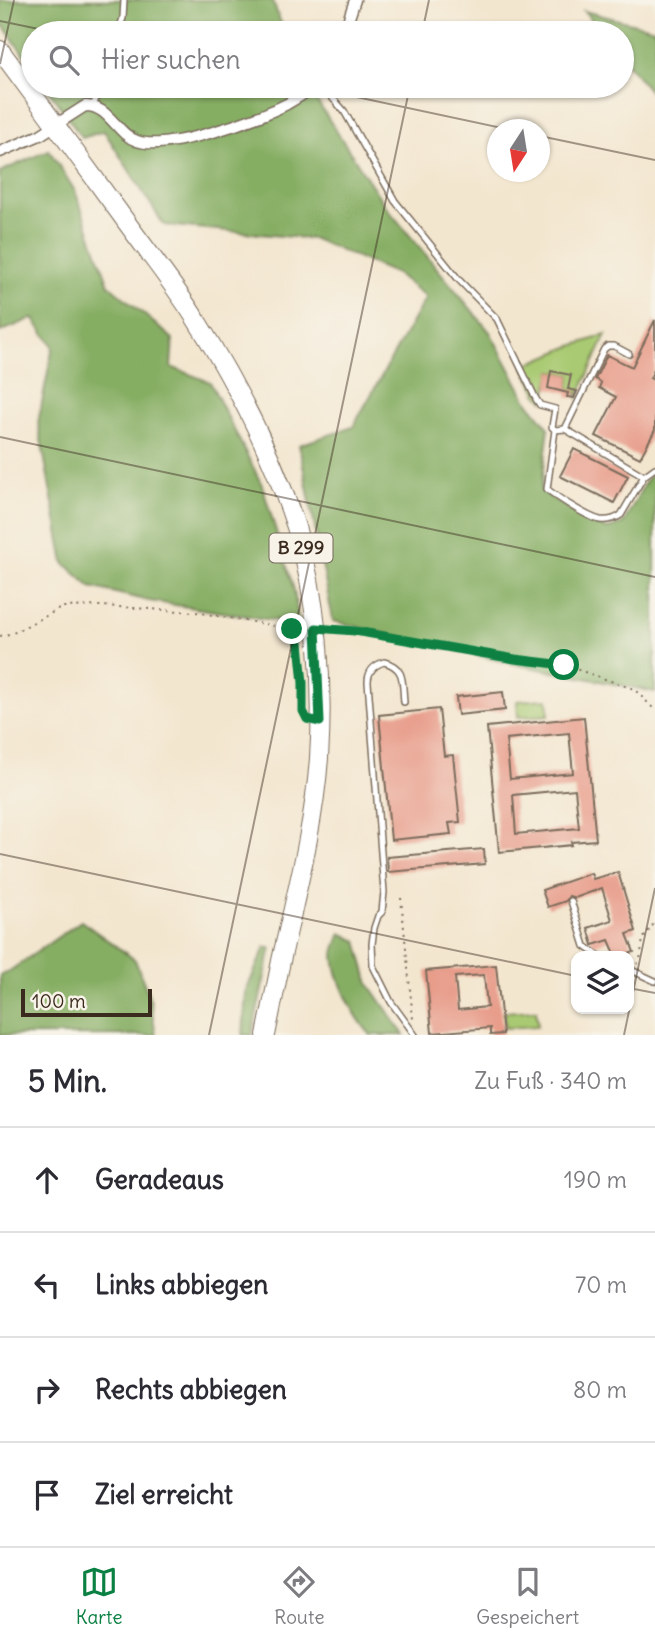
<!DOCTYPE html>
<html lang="de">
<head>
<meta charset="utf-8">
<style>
	body { margin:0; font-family:Delius,sans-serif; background:#f7f7f7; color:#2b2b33 }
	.controls { position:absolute; right:21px; bottom:21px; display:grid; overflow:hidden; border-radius:14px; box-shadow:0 2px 5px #0004 }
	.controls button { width:63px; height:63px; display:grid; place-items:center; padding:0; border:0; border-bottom:2px solid #e1e1e2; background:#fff; color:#2b2b33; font:35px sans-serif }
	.compass { position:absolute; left:487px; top:119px; width:63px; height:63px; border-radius:50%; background:#fff; box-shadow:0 2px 5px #0004; rotate:192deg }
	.scale { position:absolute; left:21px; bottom:18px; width:131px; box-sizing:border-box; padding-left:7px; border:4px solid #3b2a1e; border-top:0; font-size:19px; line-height:24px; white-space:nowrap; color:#3b2a1e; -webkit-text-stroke:5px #f7f3e8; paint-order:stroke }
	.stop { position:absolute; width:21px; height:21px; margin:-16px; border:5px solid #0b8043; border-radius:50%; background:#fff }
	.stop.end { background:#0b8043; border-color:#fff; box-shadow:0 2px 7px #0008 }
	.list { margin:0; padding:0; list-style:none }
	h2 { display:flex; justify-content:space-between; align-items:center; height:91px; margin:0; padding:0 28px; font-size:30px }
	h2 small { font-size:23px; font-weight:400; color:#7c7c81 }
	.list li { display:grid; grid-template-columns:46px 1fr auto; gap:21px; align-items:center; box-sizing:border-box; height:105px; padding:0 28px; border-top:2px solid #e1e1e2 }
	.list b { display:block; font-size:26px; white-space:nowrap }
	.list em { font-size:23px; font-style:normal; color:#7c7c81 }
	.icon { flex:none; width:38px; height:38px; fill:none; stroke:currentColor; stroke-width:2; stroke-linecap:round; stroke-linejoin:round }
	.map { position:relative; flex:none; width:655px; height:1035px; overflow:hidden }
	.search { position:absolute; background:#fff; box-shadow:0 2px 5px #0004; left:21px; right:21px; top:21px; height:77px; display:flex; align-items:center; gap:18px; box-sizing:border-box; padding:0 24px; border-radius:38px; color:#7c7c81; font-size:26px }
	.sheet { height:511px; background:#fff }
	nav { display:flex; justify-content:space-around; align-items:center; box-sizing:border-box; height:98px; border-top:2px solid #e1e1e2; background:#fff; font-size:19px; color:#7c7c81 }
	nav a { display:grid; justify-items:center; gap:4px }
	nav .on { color:#0b8043 }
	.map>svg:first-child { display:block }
</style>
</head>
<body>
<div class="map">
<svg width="655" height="1035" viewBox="0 0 655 1035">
	<rect width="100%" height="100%" fill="#f7f3e8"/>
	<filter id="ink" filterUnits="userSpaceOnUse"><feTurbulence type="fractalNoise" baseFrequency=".0143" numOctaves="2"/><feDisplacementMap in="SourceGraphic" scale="14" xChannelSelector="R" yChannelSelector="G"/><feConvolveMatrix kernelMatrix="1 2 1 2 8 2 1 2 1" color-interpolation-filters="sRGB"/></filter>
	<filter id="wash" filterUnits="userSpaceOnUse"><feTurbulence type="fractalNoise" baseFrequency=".00686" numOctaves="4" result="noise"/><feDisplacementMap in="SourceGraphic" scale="28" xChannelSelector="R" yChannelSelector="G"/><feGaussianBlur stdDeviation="1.57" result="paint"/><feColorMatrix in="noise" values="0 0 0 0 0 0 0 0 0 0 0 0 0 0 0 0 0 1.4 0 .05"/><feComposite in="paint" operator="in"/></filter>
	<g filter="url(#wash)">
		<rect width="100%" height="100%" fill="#f3e6cf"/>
		<!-- green -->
		<g fill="#a9ca72" stroke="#727a48" stroke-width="2">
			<path d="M 606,335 L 577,399 L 577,391 L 568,389 L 571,375 L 552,371 L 544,401 L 537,393 L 524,366 L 566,348 Z"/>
			<path d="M 548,699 L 549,715 L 518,717 L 517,701 Z"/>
			<path d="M 536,1010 L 538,1026 L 505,1028 L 504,1012 Z"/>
		</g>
		<!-- forest -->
		<g fill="#86ae64" stroke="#606c41" stroke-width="2">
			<path d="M 0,0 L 272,0 L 285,33 L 33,33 L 33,68 L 0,21 Z"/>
			<path d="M 584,11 L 655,29 L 655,98 L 622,57 L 622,33 L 603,33 Z"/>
			<path d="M 46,86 L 307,86 L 386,207 L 490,332 L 527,401 L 549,428 L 541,491 L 592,524 L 608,529 L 623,524 L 647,479 L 655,472 L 655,692 L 509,663 L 333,621 L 299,445 L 353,427 L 426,297 L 397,274 L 314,239 L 164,225 L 104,131 L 82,138 Z"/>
			<path d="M 49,150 L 75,191 L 109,285 L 173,339 L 171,367 L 210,382 L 262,485 L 294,590 L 299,624 L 149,601 L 91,587 L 64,563 L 38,423 L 53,346 L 33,318 L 0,332 L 0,172 Z"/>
			<path d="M 81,921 L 135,960 L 150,999 L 156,1035 L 0,1035 L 0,975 L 8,972 Z"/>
			<path d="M 341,933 L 357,941 L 369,984 L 404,1035 L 371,1035 C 354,1017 335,979 334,955 C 334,948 339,940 341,933 Z"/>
			<path d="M 265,947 L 271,948 L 252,1035 L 243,1035 L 246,991 Z"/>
		</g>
		<g id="blocks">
			<!-- building -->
			<g fill="#e89c8a" fill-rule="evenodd">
				<path d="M 655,320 L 655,368 L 650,378 L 655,381 L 655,430 L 640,458 L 596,436 L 616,397 L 599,388 L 601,383 L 595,379 L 607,355 L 632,367 Z"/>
				<path d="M 551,371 L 571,375 L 568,389 L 577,391 L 574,398 L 567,397 L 568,393 L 548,388 Z"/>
				<path d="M 574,449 L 628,476 L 614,503 L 560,476 Z"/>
				<path d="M 503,692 L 505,710 L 458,715 L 456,697 Z"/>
				<path d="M 439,709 L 444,756 L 453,755 L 460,822 L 449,823 L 451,834 L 391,840 L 379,715 Z"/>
				<path d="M 584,717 L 596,840 L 571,842 L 572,845 L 499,852 L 487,727 ZM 569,733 L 573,773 L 510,779 L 506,739 ZM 575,789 L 579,828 L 516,834 L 513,795 Z"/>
				<path d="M 484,849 L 485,864 L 388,872 L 387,857 Z"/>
				<path d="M 618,872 L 636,931 L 627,934 L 634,952 L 623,956 L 616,956 L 609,940 L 593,945 L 588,928 L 612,920 L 602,888 L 575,898 L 569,896 L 566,901 L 548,907 L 542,890 L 591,873 L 593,879 Z"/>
				<path d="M 496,965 L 503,1034 L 490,1035 L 490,1028 L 432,1033 L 426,971 ZM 484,975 L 487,1007 L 458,1010 L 455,977 Z"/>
			</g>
		</g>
	</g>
	<g filter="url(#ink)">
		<use href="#blocks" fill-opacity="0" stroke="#7b6c5c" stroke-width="2"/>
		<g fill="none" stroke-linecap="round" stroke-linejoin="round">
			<defs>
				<g id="service">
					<path d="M 118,33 L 123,18 L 124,0"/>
					<path d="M 322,86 L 344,111 L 395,201 L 459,280 L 497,319 L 536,399 L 540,405 L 555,409 L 552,427 L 555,430 L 565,429 L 604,349 L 608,346 L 614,346 L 629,354"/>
					<path d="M 93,106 L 101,86"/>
					<path d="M 565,429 L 644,476"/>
					<path d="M 555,430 L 547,489 C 558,498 587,517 600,520 C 608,521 615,519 621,515 L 644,476 L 655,468"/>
					<path d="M 404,702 C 402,684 406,667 384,662 C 374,665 368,672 368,682 L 384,892 L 382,912 L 378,916 L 374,928 L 372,944 L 373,966 L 391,1002 L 415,1035"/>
					<path d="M 571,901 L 585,946 L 599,956"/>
					<path d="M 629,969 L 655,981"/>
				</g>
				<g id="minor">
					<path d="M 344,33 L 355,0"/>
					<path d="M 0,152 L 40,135 L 85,106 C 109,105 116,134 137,141 C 167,152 258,119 287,104 C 296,99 305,93 314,86"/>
				</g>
				<path id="primary" d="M 0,50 C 41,105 82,161 122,216 C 146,250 173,283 195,318 C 236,383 272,453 296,527 C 318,599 324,683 319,758 C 314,827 296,894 281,961 C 276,985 271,1010 266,1035"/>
			</defs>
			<!-- service casing -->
			<use href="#service" stroke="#7b6c5c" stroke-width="8"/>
			<!-- minor casing -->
			<use href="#minor" stroke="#7b6c5c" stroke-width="13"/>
			<!-- primary casing -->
			<use href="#primary" stroke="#7b6c5c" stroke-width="20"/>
			<!-- path -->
			<g stroke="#7b6c5c" stroke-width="2" stroke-dasharray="2 5" stroke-linecap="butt">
				<path d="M 329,630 L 355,631 L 515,659 L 564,665 L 634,689 L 655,710"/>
				<path d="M 0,636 L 13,633 L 63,607 L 103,606 L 196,612 L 292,629 L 298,633 L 301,659 L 303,711 L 306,718"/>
				<path d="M 401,898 L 413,1019"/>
				<path d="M 637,964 L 640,960 L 643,939 L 655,922"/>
			</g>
			<!-- service -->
			<use href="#service" stroke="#fff" stroke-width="5"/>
			<!-- minor -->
			<use href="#minor" stroke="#fff" stroke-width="10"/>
			<!-- primary -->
			<use href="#primary" stroke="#fff" stroke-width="18"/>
		</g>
	</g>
	<g fill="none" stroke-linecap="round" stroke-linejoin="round" filter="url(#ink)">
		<!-- route -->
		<path stroke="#0b8043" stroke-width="9" d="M 292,629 L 298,633 L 303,683 L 303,711 L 307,719 L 320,722 L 316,628 L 355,631 L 515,659 L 564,665"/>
	</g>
	<!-- ticks -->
	<path fill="none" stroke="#3b2a1e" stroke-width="2" stroke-opacity="0.45" d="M 0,21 L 58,33M 422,33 L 429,0M 0,64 L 14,0M 305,86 L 511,130M 540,136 L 655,160M 0,437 L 655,577M 0,854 L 576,976M 629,988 L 655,993M 209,1035 L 410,86M 624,1035 L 655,888"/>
	<g text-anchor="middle" stroke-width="5" stroke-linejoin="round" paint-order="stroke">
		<!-- shield labels -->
		<rect fill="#f7f3e8" stroke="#73665b" stroke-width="2" x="269.5" y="533.5" width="63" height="29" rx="5"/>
		<g font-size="18" font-weight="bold" fill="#3b2a1e">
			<text x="301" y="554">B 299</text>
		</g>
	</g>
</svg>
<div class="controls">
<button><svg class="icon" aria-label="layers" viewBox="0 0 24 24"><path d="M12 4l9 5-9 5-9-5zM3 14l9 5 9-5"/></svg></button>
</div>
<svg class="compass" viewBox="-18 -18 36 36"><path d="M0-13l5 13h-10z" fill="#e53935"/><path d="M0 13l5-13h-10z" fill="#7c7c81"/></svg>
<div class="scale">100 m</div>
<div class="stop" style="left:564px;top:665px"></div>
<div class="stop end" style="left:292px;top:629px"></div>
<div class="search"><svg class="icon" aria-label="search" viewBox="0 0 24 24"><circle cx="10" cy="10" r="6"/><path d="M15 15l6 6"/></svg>Hier suchen</div>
</div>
<section class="sheet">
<h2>5 Min.<small>Zu Fuß · 340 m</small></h2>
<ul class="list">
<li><svg class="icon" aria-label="ahead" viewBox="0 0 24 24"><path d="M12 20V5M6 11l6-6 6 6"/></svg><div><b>Geradeaus</b></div><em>190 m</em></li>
<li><svg class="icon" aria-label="left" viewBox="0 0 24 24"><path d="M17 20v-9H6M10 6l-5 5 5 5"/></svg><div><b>Links abbiegen</b></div><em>70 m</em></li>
<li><svg class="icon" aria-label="right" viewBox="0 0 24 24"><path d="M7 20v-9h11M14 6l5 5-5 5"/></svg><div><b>Rechts abbiegen</b></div><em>80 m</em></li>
<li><svg class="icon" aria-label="arrive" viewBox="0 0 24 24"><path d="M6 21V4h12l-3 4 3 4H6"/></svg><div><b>Ziel erreicht</b></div></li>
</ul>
</section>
<nav>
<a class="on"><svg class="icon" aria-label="map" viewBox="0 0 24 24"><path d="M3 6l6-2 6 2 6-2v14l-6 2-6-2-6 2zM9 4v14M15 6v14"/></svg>Karte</a>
<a><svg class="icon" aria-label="directions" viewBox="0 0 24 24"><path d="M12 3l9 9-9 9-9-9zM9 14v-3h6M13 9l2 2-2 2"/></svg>Route</a>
<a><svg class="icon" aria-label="saved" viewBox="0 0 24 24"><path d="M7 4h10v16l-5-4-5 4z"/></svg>Gespeichert</a>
</nav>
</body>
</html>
